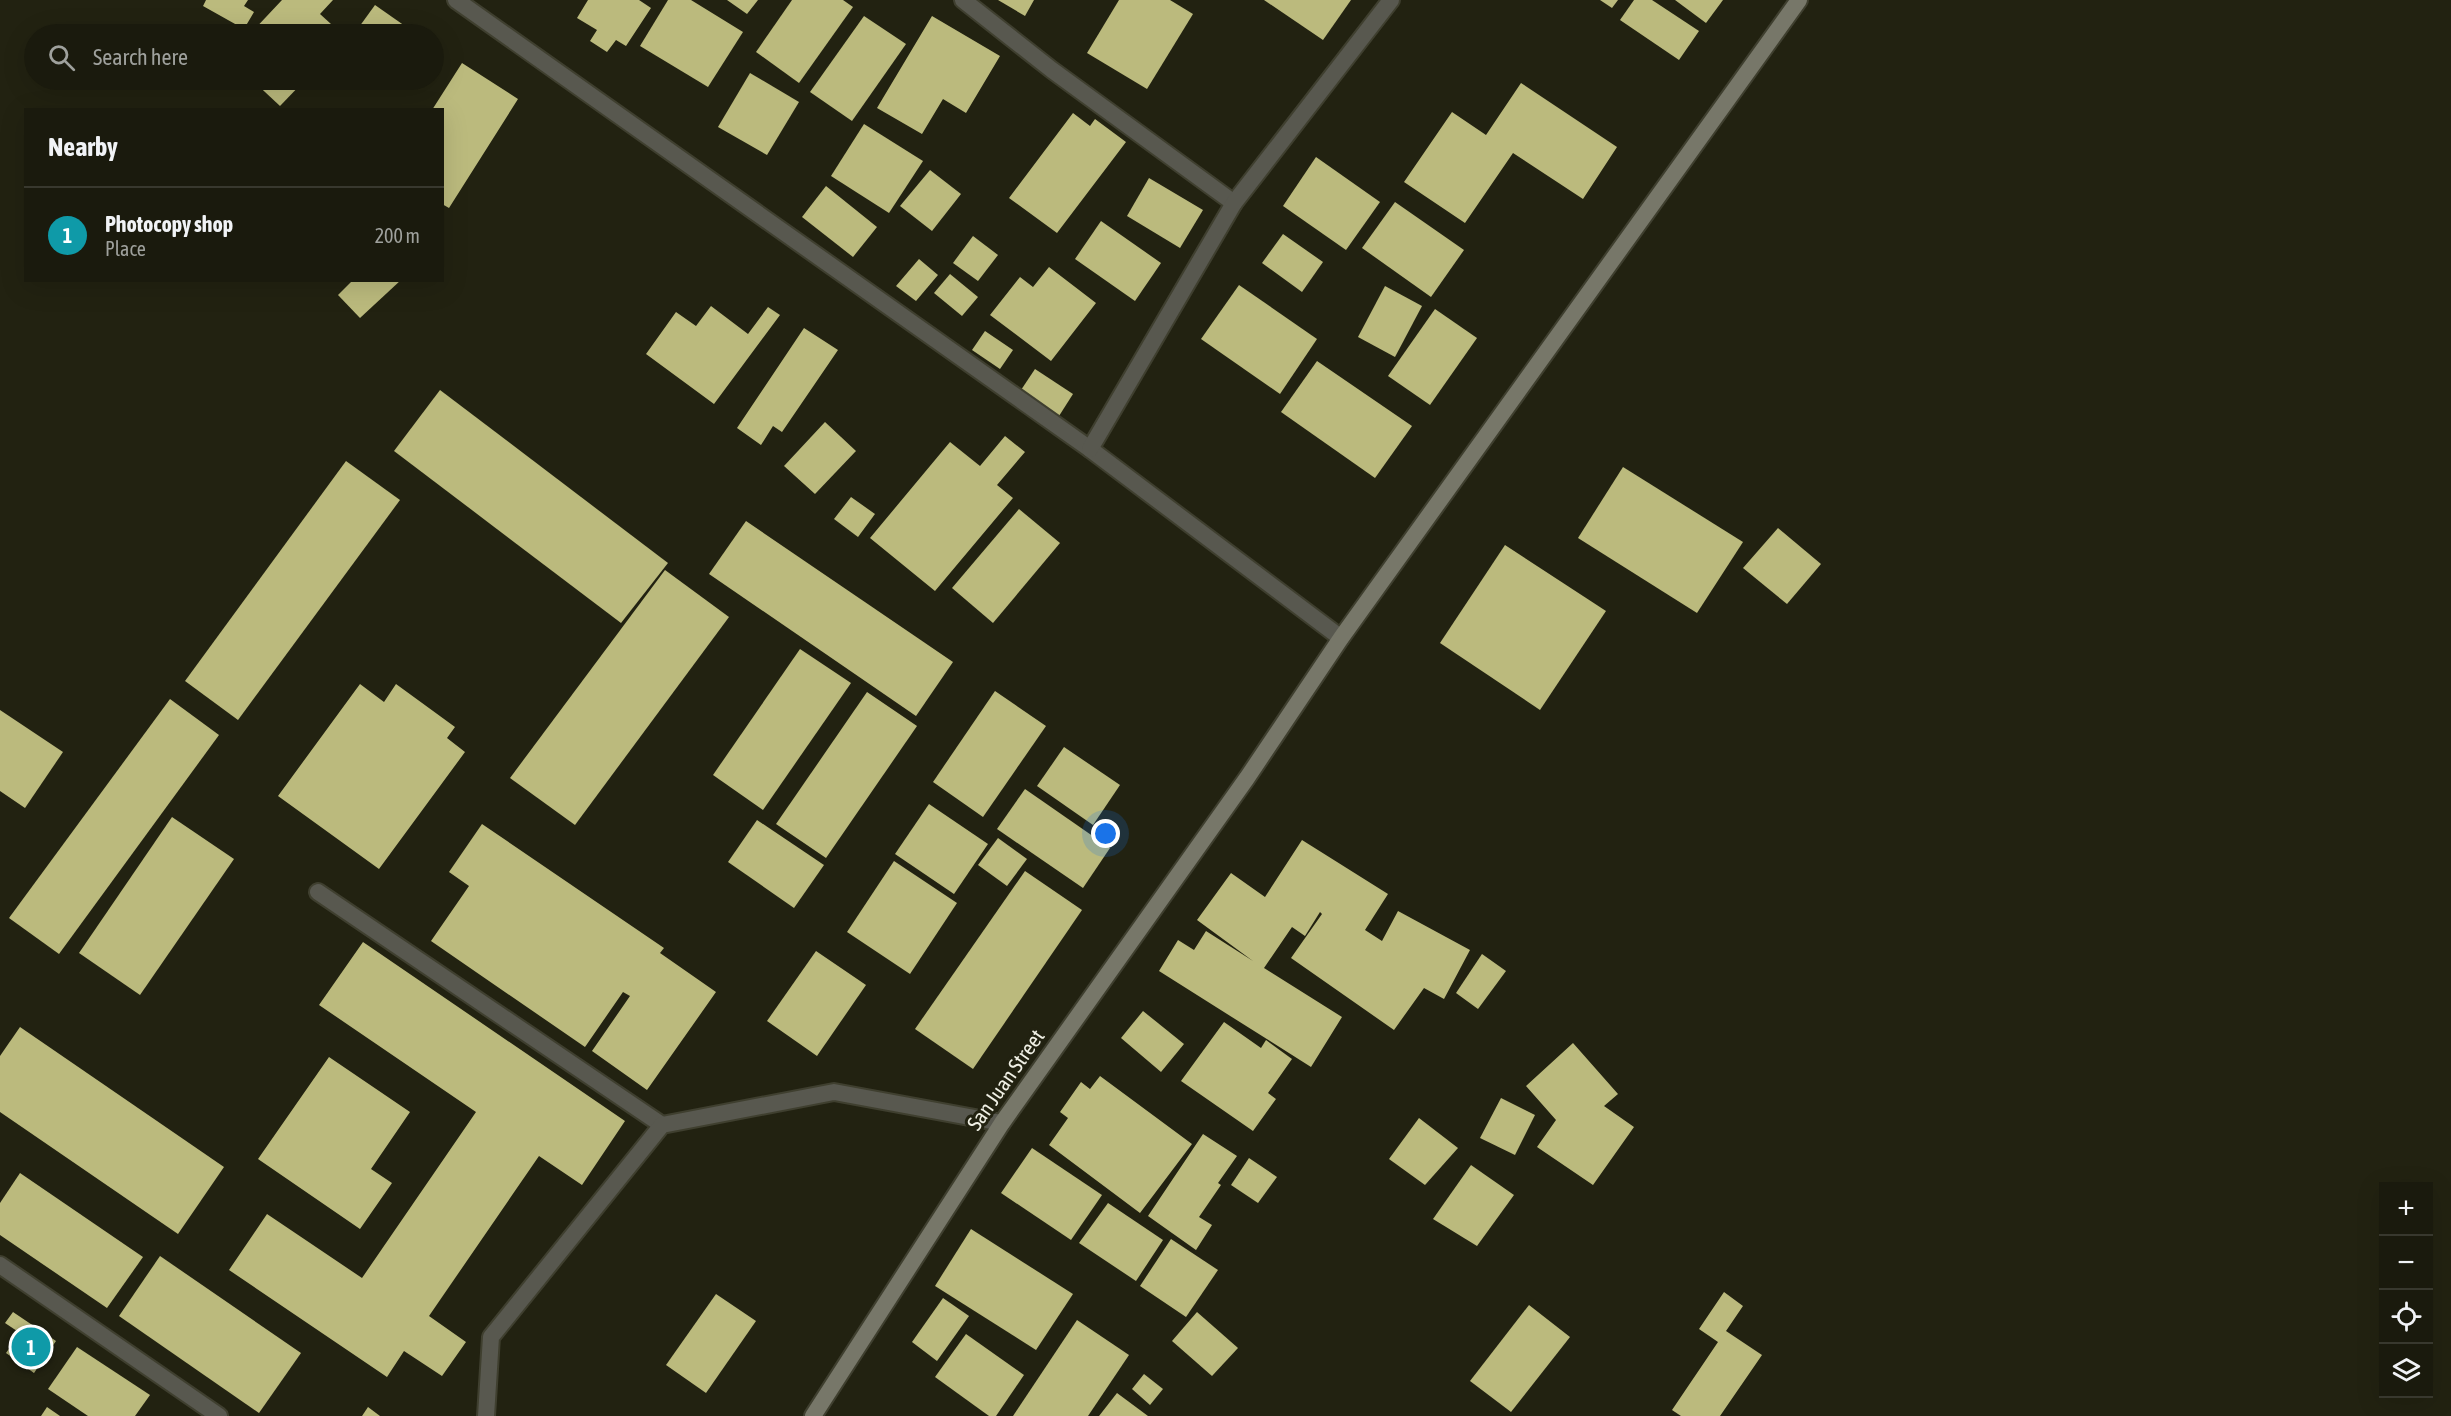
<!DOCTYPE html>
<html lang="en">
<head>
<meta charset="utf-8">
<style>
	body { margin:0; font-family:"Asap Condensed",sans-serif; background:#27271b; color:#f1f3f6 }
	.controls { position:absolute; right:18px; bottom:18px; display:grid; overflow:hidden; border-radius:0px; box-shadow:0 6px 24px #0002 }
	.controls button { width:54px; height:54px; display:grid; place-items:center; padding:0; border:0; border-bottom:2px solid #38382e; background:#1a1a0d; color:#f1f3f6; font:30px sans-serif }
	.you { position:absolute; left:1106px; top:834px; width:21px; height:21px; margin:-15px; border:4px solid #fff; border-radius:50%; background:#1a73e8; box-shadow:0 0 0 9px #1a73e833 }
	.badge { display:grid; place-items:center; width:39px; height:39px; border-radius:50%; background:#0f766e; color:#fff; font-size:20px; font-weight:700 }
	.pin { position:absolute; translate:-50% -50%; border:3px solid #fff; box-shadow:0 2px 6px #0006 }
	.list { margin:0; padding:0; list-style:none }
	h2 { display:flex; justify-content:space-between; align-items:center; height:78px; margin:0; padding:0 24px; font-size:26px }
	h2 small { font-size:20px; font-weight:400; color:#9fa19d }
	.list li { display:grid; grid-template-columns:39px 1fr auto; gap:18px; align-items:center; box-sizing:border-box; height:96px; padding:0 24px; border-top:2px solid #38382e }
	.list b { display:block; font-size:22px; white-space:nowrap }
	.list p { margin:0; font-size:20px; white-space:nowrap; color:#9fa19d }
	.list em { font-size:20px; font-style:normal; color:#9fa19d }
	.icon { flex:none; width:33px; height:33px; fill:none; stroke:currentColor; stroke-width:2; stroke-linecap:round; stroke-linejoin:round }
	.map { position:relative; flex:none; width:2451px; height:1416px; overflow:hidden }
	.search { position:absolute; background:#1a1a0d; box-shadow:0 6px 24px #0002; left:24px; top:24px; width:420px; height:66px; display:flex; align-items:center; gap:15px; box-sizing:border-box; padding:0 21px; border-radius:33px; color:#9fa19d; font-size:22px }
	.panel { position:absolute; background:#1a1a0d; box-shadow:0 6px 24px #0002; left:24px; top:108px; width:420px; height:174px; border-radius:0px }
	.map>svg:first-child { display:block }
</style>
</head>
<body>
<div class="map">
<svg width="2451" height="1416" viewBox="0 0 2451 1416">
	<rect width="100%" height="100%" fill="#221"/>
	<!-- building -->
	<g fill="#bbba7d">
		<path d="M 206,0 L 248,0 L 244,6 L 254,12 L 244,29 L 203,6 Z"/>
		<path d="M 282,0 L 333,0 L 320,14 L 342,34 L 250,34 Z"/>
		<path d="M 588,0 L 639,0 L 651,8 L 626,46 L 616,40 L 607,52 L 590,41 L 597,30 L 577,18 Z"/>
		<path d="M 668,0 L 691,0 L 743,32 L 708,87 L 640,46 Z"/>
		<path d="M 727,0 L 758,0 L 747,14 Z"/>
		<path d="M 792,0 L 843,0 L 853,7 L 799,83 L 756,52 Z"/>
		<path d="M 998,0 L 1034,0 L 1025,16 Z"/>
		<path d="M 1119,0 L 1170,0 L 1193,14 L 1147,89 L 1087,53 Z"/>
		<path d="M 1264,0 L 1351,0 L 1323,40 Z"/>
		<path d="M 1600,0 L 1618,0 L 1612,8 Z"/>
		<path d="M 1634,0 L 1652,0 L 1699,31 L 1679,60 L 1620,20 Z"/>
		<path d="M 1675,0 L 1723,0 L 1706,23 Z"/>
		<path d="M 375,5 L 415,33 L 414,34 L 354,34 Z"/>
		<path d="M 864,16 L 906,44 L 852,121 L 810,92 Z"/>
		<path d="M 932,16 L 1000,56 L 966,113 L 943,99 L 922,134 L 877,108 Z"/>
		<path d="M 462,63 L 518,99 L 449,208 L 442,204 L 442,110 L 432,110 Z"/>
		<path d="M 750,73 L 799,102 L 767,155 L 718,127 Z"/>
		<path d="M 252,80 L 305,80 L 280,106 Z"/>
		<path d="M 1521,83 L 1617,147 L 1583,199 L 1513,153 L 1465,223 L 1404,182 L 1452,112 L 1486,135 Z"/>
		<path d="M 1073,113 L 1090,126 L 1095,119 L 1126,142 L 1057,233 L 1009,198 Z"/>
		<path d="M 864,124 L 923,161 L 889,213 L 831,176 Z"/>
		<path d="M 1316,157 L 1380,202 L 1346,250 L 1283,206 Z"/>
		<path d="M 930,170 L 961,194 L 932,231 L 900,206 Z"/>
		<path d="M 1149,178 L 1203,210 L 1180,248 L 1127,216 Z"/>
		<path d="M 826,186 L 877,227 L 853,257 L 802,217 Z"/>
		<path d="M 1395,202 L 1464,250 L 1431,297 L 1362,248 Z"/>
		<path d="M 1101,221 L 1161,263 L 1135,301 L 1075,259 Z"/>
		<path d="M 1283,234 L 1323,262 L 1302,292 L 1262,263 Z"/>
		<path d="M 973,236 L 998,255 L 978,281 L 953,263 Z"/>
		<path d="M 919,259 L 938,275 L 916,301 L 896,286 Z"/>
		<path d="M 1049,267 L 1096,303 L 1051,361 L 990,315 L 1020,277 L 1033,287 Z"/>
		<path d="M 950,274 L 978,297 L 962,316 L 934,293 Z"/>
		<path d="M 353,280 L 401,280 L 360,318 L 338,295 Z"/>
		<path d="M 1239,285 L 1317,339 L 1280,394 L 1201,339 Z"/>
		<path d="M 1385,286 L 1422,306 L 1395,357 L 1358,337 Z"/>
		<path d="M 711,306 L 748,334 L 768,307 L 780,315 L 714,404 L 646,354 L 676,312 L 696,326 Z"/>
		<path d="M 1435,309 L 1477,338 L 1430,405 L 1388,376 Z"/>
		<path d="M 804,328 L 838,350 L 782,432 L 773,426 L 761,445 L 737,428 Z"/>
		<path d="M 985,331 L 1013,350 L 1000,369 L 972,350 Z"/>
		<path d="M 1317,361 L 1412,426 L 1375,478 L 1281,412 Z"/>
		<path d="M 1035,369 L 1073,394 L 1059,416 L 1021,390 Z"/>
		<path d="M 440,390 L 668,563 L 621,623 L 394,451 Z"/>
		<path d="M 825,422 L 856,451 L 815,494 L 784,466 Z"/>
		<path d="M 1005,436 L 1025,452 L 997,485 L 1013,498 L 935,591 L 870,538 L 950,442 L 980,466 Z"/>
		<path d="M 346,461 L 400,500 L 238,720 L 185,681 Z"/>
		<path d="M 1623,467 L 1743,542 L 1697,613 L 1578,538 Z"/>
		<path d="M 851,497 L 875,514 L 858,537 L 834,519 Z"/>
		<path d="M 1019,509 L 1060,543 L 993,623 L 952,588 Z"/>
		<path d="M 746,521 L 953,662 L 916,716 L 709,574 Z"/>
		<path d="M 1778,528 L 1821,564 L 1787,604 L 1743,568 Z"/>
		<path d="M 1505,545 L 1606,611 L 1540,710 L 1440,643 Z"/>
		<path d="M 665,570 L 729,617 L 575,825 L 510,778 Z"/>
		<path d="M 800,649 L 851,683 L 763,810 L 713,775 Z"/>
		<path d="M 360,684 L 384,702 L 396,684 L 455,727 L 447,738 L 465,752 L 379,869 L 278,796 Z"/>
		<path d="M 995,691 L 1046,726 L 983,817 L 933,782 Z"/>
		<path d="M 867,692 L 917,726 L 826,858 L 776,824 Z"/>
		<path d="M 170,699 L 219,735 L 59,954 L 9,918 Z"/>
		<path d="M 0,710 L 63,752 L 25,808 L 0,791 Z"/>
		<path d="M 1064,747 L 1120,785 L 1093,825 L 1037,786 Z"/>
		<path d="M 1025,789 L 1110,848 L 1083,888 L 997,829 Z"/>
		<path d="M 929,804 L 988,844 L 954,894 L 895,854 Z"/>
		<path d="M 172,817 L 234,859 L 140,995 L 79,953 Z"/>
		<path d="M 757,820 L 824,865 L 794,908 L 728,862 Z"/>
		<path d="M 482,824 L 664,948 L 660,953 L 716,992 L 647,1090 L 592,1051 L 630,996 L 623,992 L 585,1047 L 431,941 L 469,886 L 449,872 Z"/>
		<path d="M 998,838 L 1027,859 L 1007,886 L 978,865 Z"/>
		<path d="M 1302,840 L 1388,894 L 1365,930 L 1382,941 L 1398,911 L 1470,950 L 1444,999 L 1424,988 L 1394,1030 L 1291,958 L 1322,914 L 1320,912 L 1305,936 L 1292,927 L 1264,968 L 1342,1017 L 1311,1067 L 1159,971 L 1178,940 L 1194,950 L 1206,931 L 1253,961 L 1197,920 L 1231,873 L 1265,897 Z"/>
		<path d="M 894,861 L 957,903 L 910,974 L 847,932 Z"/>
		<path d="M 1025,871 L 1082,910 L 973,1069 L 915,1029 Z"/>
		<path d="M 363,942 L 625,1121 L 582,1185 L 539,1156 L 429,1316 L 466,1342 L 442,1376 L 404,1351 L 387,1377 L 229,1270 L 267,1214 L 362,1278 L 476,1112 L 319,1005 Z"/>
		<path d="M 816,951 L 866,985 L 817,1056 L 767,1021 Z"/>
		<path d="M 1482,954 L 1506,971 L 1478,1009 L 1456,993 Z"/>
		<path d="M 1143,1011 L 1184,1044 L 1161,1072 L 1121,1038 Z"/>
		<path d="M 1224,1022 L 1261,1048 L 1266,1040 L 1292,1059 L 1268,1093 L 1276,1099 L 1253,1131 L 1181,1081 Z"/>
		<path d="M 20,1027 L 224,1167 L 178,1234 L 0,1112 L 0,1056 Z"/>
		<path d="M 1573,1043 L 1618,1094 L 1604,1106 L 1634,1127 L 1593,1185 L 1537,1147 L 1556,1120 L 1526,1086 Z"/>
		<path d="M 329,1057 L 410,1112 L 371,1169 L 392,1183 L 360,1229 L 258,1159 Z"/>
		<path d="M 1100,1076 L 1192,1144 L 1140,1213 L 1049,1145 L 1068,1118 L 1060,1112 L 1081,1082 L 1090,1089 Z"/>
		<path d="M 1501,1098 L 1535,1115 L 1515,1155 L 1480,1138 Z"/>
		<path d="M 1419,1118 L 1458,1148 L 1425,1185 L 1389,1159 Z"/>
		<path d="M 1203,1134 L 1237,1156 L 1218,1183 L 1221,1185 L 1199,1217 L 1212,1225 L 1196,1250 L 1148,1216 Z"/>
		<path d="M 1032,1148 L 1102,1195 L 1071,1240 L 1001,1193 Z"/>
		<path d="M 1249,1158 L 1277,1177 L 1258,1203 L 1231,1185 Z"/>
		<path d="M 1471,1165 L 1514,1195 L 1477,1246 L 1433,1219 Z"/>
		<path d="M 20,1173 L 143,1257 L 107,1308 L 0,1235 L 0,1203 Z"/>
		<path d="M 1108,1203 L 1163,1240 L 1136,1281 L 1079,1243 Z"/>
		<path d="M 971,1229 L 1073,1294 L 1036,1350 L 935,1286 Z"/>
		<path d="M 1171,1239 L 1218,1270 L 1186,1317 L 1140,1286 Z"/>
		<path d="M 160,1256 L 301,1353 L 259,1413 L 119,1316 Z"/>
		<path d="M 1724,1292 L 1743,1306 L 1726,1331 L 1762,1355 L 1720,1416 L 1681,1416 L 1672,1410 L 1718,1342 L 1699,1329 Z"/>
		<path d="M 716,1294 L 756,1321 L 706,1393 L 666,1365 Z"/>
		<path d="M 943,1298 L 969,1316 L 937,1361 L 912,1342 Z"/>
		<path d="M 1529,1305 L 1570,1337 L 1511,1412 L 1470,1381 Z"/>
		<path d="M 13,1312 L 56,1341 L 34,1373 L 6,1353 L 20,1333 L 5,1323 Z"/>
		<path d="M 1197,1312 L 1238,1348 L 1212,1376 L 1172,1341 Z"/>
		<path d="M 1077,1320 L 1129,1355 L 1088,1416 L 1013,1416 Z"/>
		<path d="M 966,1334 L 1024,1375 L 996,1416 L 989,1416 L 935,1377 Z"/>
		<path d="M 77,1347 L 150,1395 L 135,1416 L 88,1416 L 48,1389 Z"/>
		<path d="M 1144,1374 L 1163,1389 L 1150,1405 L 1132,1389 Z"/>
		<path d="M 1117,1393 L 1148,1416 L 1099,1416 Z"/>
		<path d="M 47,1407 L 60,1416 L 41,1416 Z"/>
		<path d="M 368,1407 L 380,1416 L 362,1416 Z"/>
	</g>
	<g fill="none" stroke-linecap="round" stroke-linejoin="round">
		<defs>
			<g id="service">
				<path d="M 318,892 L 662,1125"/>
				<path d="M 0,1265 L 219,1416"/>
				<path d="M 486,1416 L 491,1337 L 662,1125 L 834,1092 L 1002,1123"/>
			</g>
			<g id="minor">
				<path d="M 456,0 L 1090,449 L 1341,638"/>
				<path d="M 963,0 L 1052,70 L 1234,203"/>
				<path d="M 1090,449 L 1234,203 L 1391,0"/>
			</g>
			<path id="secondary" d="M 813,1416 L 1002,1123 L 1247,778 L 1341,638 L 1799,0"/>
		</defs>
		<!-- service casing -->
		<use href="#service" stroke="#3f3f2f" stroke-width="20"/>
		<!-- minor casing -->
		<use href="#minor" stroke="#3f3f2f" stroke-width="20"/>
		<!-- secondary casing -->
		<use href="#secondary" stroke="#3f3f2f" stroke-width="20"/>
		<!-- service -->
		<use href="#service" stroke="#58584f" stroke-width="16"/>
		<!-- minor -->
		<use href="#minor" stroke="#58584f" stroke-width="16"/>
		<!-- secondary -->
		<use href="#secondary" stroke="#777769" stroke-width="16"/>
	</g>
	<g text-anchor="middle" stroke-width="6" stroke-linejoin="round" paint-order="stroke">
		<!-- street labels -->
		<g font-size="21" fill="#f0f0e5" stroke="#221">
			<text transform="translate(1006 1080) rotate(-55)" y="7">San Juan Street</text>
		</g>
	</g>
</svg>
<div class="controls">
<button>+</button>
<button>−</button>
<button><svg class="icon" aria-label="locate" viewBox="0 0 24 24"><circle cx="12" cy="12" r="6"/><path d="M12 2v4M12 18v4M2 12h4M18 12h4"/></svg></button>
<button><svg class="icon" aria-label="layers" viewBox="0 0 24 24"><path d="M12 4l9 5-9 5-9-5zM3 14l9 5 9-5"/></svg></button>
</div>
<div class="you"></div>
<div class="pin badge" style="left:31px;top:1347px;background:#0f9aa8">1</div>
<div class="search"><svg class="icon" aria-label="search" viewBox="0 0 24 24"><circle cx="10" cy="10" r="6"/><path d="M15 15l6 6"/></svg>Search here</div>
<section class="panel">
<h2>Nearby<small></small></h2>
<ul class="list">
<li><span class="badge" style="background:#0f9aa8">1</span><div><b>Photocopy shop</b><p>Place</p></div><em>200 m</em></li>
</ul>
</section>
</div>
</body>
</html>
